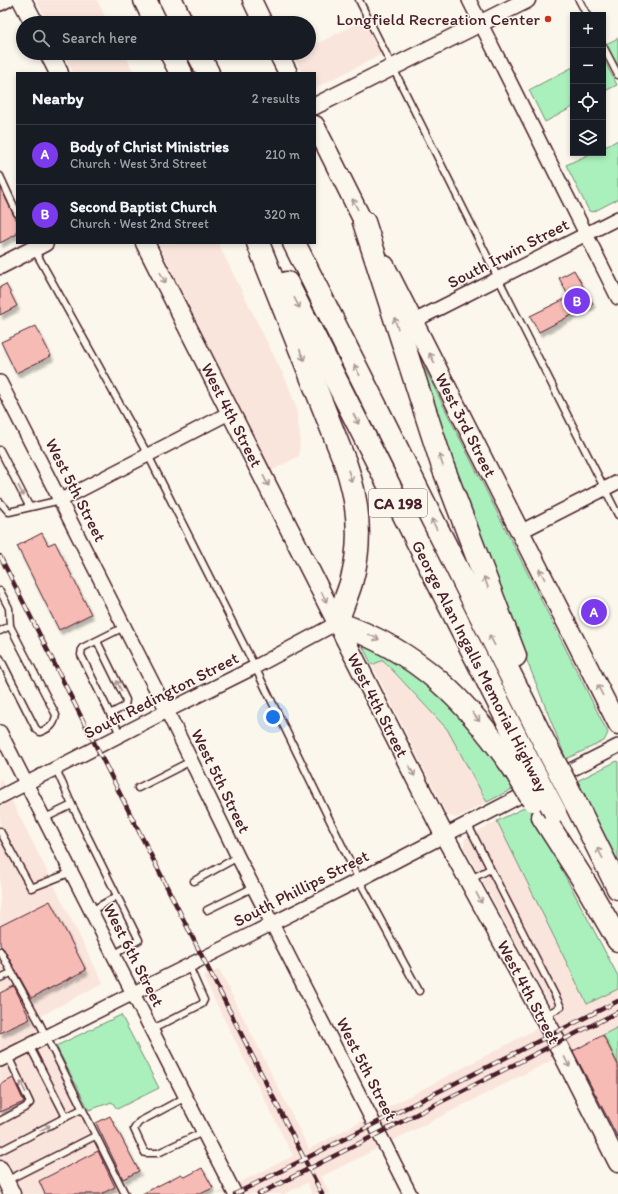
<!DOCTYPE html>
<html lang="en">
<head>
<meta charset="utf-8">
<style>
	body { margin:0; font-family:Itim,sans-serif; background:#242831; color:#f1f3f6 }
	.controls { position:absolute; right:12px; top:12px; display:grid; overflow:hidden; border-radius:0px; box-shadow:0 2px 6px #0003 }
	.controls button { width:36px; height:36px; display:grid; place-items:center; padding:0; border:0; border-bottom:1px solid #363941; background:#171b24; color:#f1f3f6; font:20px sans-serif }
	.you { position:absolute; left:273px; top:717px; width:14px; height:14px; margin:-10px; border:3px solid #fff; border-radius:50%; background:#1a73e8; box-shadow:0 0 0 6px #1a73e833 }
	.badge { display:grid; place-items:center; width:26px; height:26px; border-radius:50%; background:#7c3aed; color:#fff; font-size:13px; font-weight:700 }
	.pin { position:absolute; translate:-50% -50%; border:2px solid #fff; box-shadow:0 1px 4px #0006 }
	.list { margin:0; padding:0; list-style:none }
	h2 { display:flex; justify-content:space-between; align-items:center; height:52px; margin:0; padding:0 16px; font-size:17px }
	h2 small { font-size:13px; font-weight:400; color:#9ea1a6 }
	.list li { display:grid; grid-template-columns:26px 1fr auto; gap:12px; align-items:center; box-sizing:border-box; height:60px; padding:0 16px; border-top:1px solid #363941 }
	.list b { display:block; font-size:15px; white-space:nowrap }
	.list p { margin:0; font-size:13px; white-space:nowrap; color:#9ea1a6 }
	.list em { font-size:13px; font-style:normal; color:#9ea1a6 }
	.icon { flex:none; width:22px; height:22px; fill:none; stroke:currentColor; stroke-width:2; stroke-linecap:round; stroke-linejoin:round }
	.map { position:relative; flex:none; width:618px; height:1194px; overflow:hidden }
	.search { position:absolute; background:#171b24; box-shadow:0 2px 6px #0003; left:16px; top:16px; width:300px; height:44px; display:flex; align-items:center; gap:10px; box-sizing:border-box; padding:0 14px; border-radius:22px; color:#9ea1a6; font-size:15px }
	.panel { position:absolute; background:#171b24; box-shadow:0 2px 6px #0003; left:16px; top:72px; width:300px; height:172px; border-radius:0px }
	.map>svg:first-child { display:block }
</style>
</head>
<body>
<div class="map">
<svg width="618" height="1194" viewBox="0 0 618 1194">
	<defs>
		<filter id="shadow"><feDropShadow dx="2.5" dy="4.5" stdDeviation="1" flood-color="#0004"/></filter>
	</defs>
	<rect width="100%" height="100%" fill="#fbf7ec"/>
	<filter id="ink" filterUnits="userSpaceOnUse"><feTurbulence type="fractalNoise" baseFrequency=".025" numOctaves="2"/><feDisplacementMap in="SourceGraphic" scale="8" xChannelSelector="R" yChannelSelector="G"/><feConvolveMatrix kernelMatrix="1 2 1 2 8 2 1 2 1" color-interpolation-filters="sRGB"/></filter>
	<g filter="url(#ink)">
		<!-- built -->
		<g fill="#fae5dc">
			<path d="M 36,0 L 97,0 L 108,23 L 48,23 Z"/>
			<path d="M 363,20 L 381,55 L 315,88 L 315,73 L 302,73 L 293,56 L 298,53 L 309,53 L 309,48 Z"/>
			<path d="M 63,53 L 124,53 L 134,73 L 73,73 Z"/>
			<path d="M 158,243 L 218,243 L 287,382 L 296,407 L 300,436 L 299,456 L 271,471 Z"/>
			<path d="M 382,660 L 447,729 L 487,802 L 456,818 L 447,815 L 372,665 Z"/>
			<path d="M 0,777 L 103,983 L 35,1019 L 123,1194 L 0,1194 Z"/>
			<path d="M 497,821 L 587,1004 L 618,989 L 618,1027 L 321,1177 L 330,1194 L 312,1194 L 307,1183 L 284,1194 L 216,1194 L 293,1156 L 203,977 L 219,969 L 309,1149 L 557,1018 L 464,847 L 465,838 Z"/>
		</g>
		<!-- green -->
		<g fill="#aaf0bc" stroke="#7a8874">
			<path d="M 618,38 L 618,66 L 606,44 Z"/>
			<path d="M 603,58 L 617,85 L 603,92 Z"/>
			<path d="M 573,67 L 573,107 L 545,122 L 529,90 Z"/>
			<path d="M 618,140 L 618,199 L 593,212 L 589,211 L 566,165 L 592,153 L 603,153 L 603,148 Z"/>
			<path d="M 424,367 L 608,733 L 604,741 L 566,759 L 480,542 L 420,369 Z"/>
			<path d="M 366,643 L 410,669 L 480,734 L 516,787 L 487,802 L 447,729 L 383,660 L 372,665 L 363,647 Z"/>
			<path d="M 617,761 L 618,762 L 618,865 L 575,782 Z"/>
			<path d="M 528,806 L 618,976 L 618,989 L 587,1004 L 497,821 Z"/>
			<path d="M 121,1015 L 159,1088 L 117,1109 L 112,1102 L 89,1110 L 56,1046 Z"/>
			<path d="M 618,1027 L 618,1065 L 603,1035 Z"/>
		</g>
		<!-- building -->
		<g fill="#f7bbb6" stroke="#4a1f2b" filter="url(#shadow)">
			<path d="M 0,187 L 17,221 L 17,234 L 0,243 Z"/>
			<path d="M 574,270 L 593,304 L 539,332 L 530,316 L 569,297 L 559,278 Z"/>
			<path d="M 6,284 L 17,306 L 0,315 L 0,287 Z"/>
			<path d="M 36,326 L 51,356 L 16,373 L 1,342 Z"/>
			<path d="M 42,533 L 48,545 L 55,542 L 91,614 L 59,630 L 17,546 Z"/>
			<path d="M 50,901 L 86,970 L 31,998 L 4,949 L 0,945 L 0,926 Z"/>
			<path d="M 14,986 L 30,1019 L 0,1033 L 0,993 Z"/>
			<path d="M 603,1035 L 618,1065 L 618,1138 L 573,1051 Z"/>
			<path d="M 13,1078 L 24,1102 L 0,1112 L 0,1085 Z"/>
			<path d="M 110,1116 L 139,1171 L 123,1179 L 96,1123 Z"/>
			<path d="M 98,1151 L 115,1187 L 101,1194 L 45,1194 L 39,1181 Z"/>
			<path d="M 202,1168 L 213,1188 L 200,1194 L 142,1194 L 181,1174 L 185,1177 Z"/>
		</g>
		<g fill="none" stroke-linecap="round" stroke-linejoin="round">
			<defs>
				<g id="service">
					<path d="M 359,0 L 498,278 L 618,515"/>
					<path d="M 579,0 L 587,15"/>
					<path d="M 603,46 L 618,75"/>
					<path d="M 0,176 L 17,213"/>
					<path d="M 34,249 L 148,455 L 255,667 L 359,880 L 419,991"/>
					<path d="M 0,450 L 29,506"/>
					<path d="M 0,502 L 9,512 L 61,500"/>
					<path d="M 0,591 L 9,608 L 10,626 L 56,715 C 54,726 50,728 40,732 L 36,729 L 0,658"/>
					<path d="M 0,631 L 10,626"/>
					<path d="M 97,641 L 126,700 L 125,706 L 110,714"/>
					<path d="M 120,734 L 81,655 L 82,648 L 124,627"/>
					<path d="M 56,769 L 72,805"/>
					<path d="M 138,788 L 191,761"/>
					<path d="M 45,818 L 72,805 L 139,940 L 113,955"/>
					<path d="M 467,823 L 561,1007 L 545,1015"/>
					<path d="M 0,831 L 31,888 L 72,872"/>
					<path d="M 471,879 L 490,869"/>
					<path d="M 194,881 L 238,857"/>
					<path d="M 207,910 L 254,887"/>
					<path d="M 91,911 L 117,896"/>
					<path d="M 0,951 L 39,1022 L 125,1194"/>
					<path d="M 0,978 L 11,973"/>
					<path d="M 151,1030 L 202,1004 L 204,1000 L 188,964"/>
					<path d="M 186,1097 L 139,1122 L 134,1129 L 145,1153 L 158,1153 L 203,1132"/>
					<path d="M 66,1117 L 82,1109"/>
					<path d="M 0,1121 L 26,1107 L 30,1103 L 8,1056"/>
					<path d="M 0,1151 L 66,1117 L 29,1045"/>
					<path d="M 6,1181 L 95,1136"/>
				</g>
				<g id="minor">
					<path d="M 469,0 L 618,298"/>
					<path d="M 0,4 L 8,0"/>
					<path d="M 414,321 L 618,218"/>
					<path d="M 0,382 L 167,711 L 238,857 L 410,1194"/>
					<path d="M 61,500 L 231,412"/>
					<path d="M 520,532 L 618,482"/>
					<path d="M 0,732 L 235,1194"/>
					<path d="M 555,778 L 618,746"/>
					<path d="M 0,797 L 167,711 L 255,667 L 337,623"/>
					<path d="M 0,1060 L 359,880 L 534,789"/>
				</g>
				<g id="tertiary">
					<path d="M 315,106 L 527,0"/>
					<path d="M 0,266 L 45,243"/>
					<path d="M 0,1169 L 12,1194"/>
				</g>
				<g id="secondary">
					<path d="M 22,0 L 34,23"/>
					<path d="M 252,0 L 263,23"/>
					<path d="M 49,53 L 59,73"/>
					<path d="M 278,53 L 288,73"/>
					<path d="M 315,125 L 370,235"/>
					<path d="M 145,243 L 444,835 L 552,1033 L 618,1163"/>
					<path d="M 385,265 L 618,725"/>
				</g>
				<g id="motorway">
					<path d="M 145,0 L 156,23"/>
					<path d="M 171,0 L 182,23"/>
					<path d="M 171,53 L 181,73"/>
					<path d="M 198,53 L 208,73"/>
					<path d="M 364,222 L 443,467 L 515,656"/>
					<path d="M 258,243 L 345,462 C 359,502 363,541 351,583 C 347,596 341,609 337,623 C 419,651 467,701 515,770"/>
					<path d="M 294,243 L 550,754"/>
					<path d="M 287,283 L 529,763"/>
					<path d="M 575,802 L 618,888"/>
					<path d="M 543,817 L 582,878 L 618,940"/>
				</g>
			</defs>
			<!-- service casing -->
			<use href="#service" stroke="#4a1f2b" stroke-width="9"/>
			<!-- minor casing -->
			<use href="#minor" stroke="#4a1f2b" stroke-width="16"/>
			<!-- tertiary casing -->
			<use href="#tertiary" stroke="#4a1f2b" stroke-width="19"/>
			<!-- secondary casing -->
			<use href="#secondary" stroke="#4a1f2b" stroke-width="21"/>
			<!-- motorway casing -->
			<use href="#motorway" stroke="#4a1f2b" stroke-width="25"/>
			<!-- service -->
			<use href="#service" stroke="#fbf7ec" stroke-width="6"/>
			<!-- minor -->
			<use href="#minor" stroke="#fbf7ec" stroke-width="13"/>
			<!-- tertiary -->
			<use href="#tertiary" stroke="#fbf7ec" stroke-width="16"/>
			<!-- secondary -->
			<use href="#secondary" stroke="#fbf7ec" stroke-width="18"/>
			<!-- motorway -->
			<use href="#motorway" stroke="#fbf7ec" stroke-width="22"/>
			<defs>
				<g id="rail">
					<path d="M 0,556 L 322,1194"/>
					<path d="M 235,1194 L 618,1001"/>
					<path d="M 259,1194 L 618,1012"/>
				</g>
			</defs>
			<!-- rail casing -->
			<use href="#rail" stroke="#4a1f2b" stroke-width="4.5"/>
			<!-- rail -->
			<use href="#rail" stroke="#fbf7ec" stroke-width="3" stroke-dasharray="9" stroke-linecap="butt"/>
			<defs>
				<g id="motorway-bridge">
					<path d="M 550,754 L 575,802"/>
					<path d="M 529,763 L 555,812"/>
					<path d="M 515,770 L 533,800"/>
				</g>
			</defs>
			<!-- motorway-bridge casing -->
			<use href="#motorway-bridge" stroke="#4a1f2b" stroke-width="25" stroke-linecap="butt"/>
			<!-- motorway-bridge -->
			<use href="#motorway-bridge" stroke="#fbf7ec" stroke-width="22"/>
		</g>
		<!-- one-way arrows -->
		<defs><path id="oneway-shaft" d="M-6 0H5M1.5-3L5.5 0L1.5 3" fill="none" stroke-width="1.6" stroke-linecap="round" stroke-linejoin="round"/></defs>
		<g stroke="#ab9695">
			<use href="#oneway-shaft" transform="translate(355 204) rotate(-117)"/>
			<use href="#oneway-shaft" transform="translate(163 278) rotate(63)"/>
			<use href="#oneway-shaft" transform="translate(297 303) rotate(63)"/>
			<use href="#oneway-shaft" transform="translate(396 323) rotate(-108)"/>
			<use href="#oneway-shaft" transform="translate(302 355) rotate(68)"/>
			<use href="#oneway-shaft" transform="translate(432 358) rotate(-117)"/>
			<use href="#oneway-shaft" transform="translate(357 370) rotate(-117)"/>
			<use href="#oneway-shaft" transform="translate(356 419) rotate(63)"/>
			<use href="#oneway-shaft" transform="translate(441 460) rotate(-108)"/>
			<use href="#oneway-shaft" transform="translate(350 476) rotate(72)"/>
			<use href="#oneway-shaft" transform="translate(266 481) rotate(63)"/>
			<use href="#oneway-shaft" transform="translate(21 491) rotate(63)"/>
			<use href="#oneway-shaft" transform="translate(434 524) rotate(-117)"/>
			<use href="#oneway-shaft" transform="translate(542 574) rotate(-117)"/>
			<use href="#oneway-shaft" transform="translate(486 582) rotate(-111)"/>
			<use href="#oneway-shaft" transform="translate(324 597) rotate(63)"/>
			<use href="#oneway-shaft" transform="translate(374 637) rotate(26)"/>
			<use href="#oneway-shaft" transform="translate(492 640) rotate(-117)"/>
			<use href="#oneway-shaft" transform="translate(119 686) rotate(-116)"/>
			<use href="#oneway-shaft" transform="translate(600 690) rotate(-117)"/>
			<use href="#oneway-shaft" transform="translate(476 717) rotate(51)"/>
			<use href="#oneway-shaft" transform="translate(412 771) rotate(63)"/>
			<use href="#oneway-shaft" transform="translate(600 853) rotate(-117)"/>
			<use href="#oneway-shaft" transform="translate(479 898) rotate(62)"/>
			<use href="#oneway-shaft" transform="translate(567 1062) rotate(63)"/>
			<use href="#oneway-shaft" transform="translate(23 1087) rotate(-116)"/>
			<use href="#oneway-shaft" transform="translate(45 1128) rotate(-27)"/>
		</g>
	</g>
	<!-- markers -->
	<circle fill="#c8321e" stroke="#fbf7ec" stroke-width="1.5" cx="548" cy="19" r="4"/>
	<g text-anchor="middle" stroke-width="3" stroke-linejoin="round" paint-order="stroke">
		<!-- shield labels -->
		<rect fill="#fbf7ec" stroke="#7f6065" stroke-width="1" x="369" y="489" width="58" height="28" rx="3"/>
		<g font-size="16" font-weight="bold" fill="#4a1f2b">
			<text x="398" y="509">CA 198</text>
		</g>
		<!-- poi labels -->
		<g font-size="17" fill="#4a1f2b" stroke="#fbf7ec" text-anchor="end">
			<text x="540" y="25">Longfield Recreation Center</text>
		</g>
		<!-- street labels -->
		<g font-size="17" fill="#4a1f2b" stroke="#fbf7ec">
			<text transform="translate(508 253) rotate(-27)" y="6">South Irwin Street</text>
			<text transform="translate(232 415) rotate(63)" y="6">West 4th Street</text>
			<text transform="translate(466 425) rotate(63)" y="6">West 3rd Street</text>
			<text transform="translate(76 490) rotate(63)" y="6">West 5th Street</text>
			<text transform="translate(480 666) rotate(63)" y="6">George Alan Ingalls Memorial Highway</text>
			<text transform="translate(161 695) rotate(-27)" y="6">South Redington Street</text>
			<text transform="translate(378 705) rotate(63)" y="6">West 4th Street</text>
			<text transform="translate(221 781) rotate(64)" y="6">West 5th Street</text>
			<text transform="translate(301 888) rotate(-27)" y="6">South Phillips Street</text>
			<text transform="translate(134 955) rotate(63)" y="6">West 6th Street</text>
			<text transform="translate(529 992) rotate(62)" y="6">West 4th Street</text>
			<text transform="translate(367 1069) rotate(63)" y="6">West 5th Street</text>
		</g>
	</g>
</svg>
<div class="controls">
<button>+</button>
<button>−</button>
<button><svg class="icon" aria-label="locate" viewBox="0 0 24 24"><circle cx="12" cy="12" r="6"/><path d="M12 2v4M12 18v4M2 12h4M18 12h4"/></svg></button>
<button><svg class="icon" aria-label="layers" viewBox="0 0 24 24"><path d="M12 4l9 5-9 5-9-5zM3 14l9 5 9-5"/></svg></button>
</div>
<div class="you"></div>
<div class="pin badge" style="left:594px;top:612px">A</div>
<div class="pin badge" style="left:577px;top:301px">B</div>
<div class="search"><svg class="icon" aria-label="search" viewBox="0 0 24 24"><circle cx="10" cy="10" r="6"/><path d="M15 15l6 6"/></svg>Search here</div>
<section class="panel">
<h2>Nearby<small>2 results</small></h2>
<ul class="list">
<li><span class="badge">A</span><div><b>Body of Christ Ministries</b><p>Church · West 3rd Street</p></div><em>210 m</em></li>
<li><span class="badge">B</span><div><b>Second Baptist Church</b><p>Church · West 2nd Street</p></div><em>320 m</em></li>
</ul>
</section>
</div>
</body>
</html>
